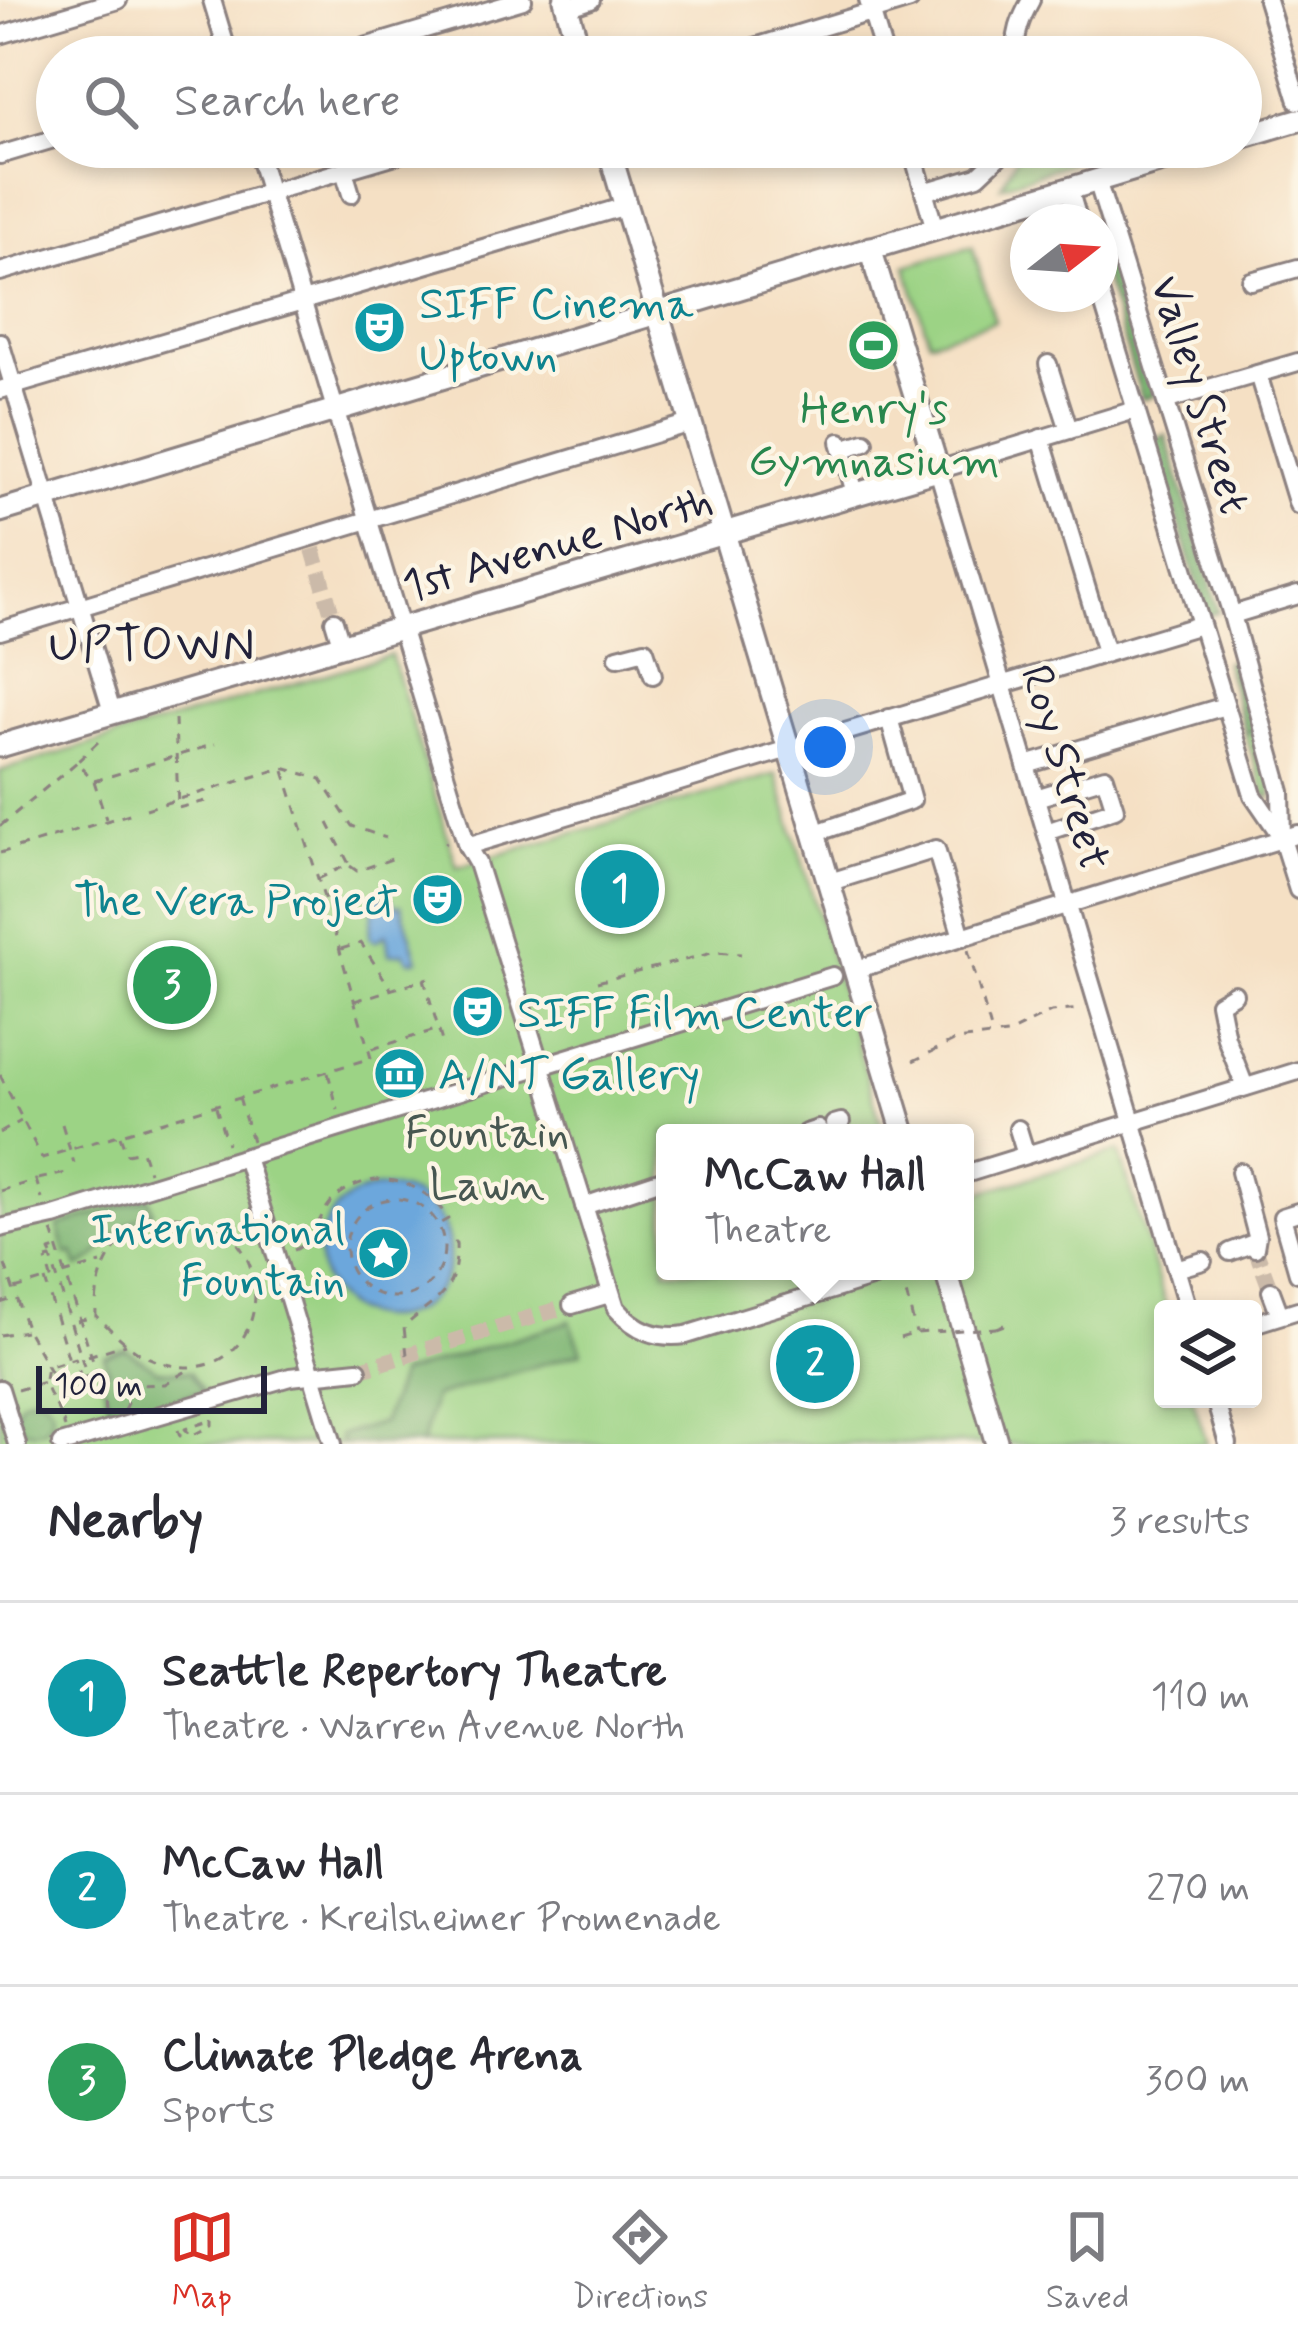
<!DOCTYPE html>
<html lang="en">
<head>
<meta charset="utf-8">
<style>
	body { margin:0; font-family:Mynerve,sans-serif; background:#f2f2f3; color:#2b2b33 }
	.controls { position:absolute; right:36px; bottom:36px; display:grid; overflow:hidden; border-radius:12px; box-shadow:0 6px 18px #0003 }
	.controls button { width:108px; height:108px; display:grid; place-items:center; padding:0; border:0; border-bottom:3px solid #e1e1e2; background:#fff; color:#2b2b33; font:60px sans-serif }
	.compass { position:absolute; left:1010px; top:204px; width:108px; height:108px; border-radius:50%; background:#fff; box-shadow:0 6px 18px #0003; rotate:73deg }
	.scale { position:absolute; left:36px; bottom:30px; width:231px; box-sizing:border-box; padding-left:12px; border:6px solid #22223b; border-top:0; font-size:33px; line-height:42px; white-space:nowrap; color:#22223b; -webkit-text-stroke:9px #fcf5e5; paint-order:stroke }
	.you { position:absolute; left:825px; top:747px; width:42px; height:42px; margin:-30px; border:9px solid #fff; border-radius:50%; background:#1a73e8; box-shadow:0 0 0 18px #1a73e833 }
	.badge { display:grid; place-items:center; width:78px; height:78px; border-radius:50%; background:#d93025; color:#fff; font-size:39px; font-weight:700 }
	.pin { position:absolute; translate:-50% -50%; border:6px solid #fff; box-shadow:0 3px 12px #0006 }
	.popup { position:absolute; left:656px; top:1124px; width:318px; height:156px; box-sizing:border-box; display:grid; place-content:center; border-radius:12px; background:#fff; filter:drop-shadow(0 3px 9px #0005); font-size:39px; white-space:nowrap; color:#7c7c81 }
	.popup b { font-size:45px; color:#2b2b33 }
	.popup::after { content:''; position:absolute; left:50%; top:100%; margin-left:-24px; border:24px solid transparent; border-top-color:#fff }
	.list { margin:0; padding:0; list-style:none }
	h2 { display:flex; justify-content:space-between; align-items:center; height:156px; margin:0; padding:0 48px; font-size:51px }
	h2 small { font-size:39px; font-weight:400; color:#7c7c81 }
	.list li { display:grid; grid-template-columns:78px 1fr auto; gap:36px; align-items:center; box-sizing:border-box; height:192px; padding:0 48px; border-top:3px solid #e1e1e2 }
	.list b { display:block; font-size:45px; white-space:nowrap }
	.list p { margin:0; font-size:39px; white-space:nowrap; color:#7c7c81 }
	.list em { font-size:39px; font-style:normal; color:#7c7c81 }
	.icon { flex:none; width:66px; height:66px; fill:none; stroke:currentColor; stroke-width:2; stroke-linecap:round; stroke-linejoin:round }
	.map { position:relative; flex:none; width:1298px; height:1444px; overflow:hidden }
	.search { position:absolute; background:#fff; box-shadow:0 6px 18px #0003; left:36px; right:36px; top:36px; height:132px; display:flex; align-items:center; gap:30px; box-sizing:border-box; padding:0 42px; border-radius:66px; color:#7c7c81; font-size:45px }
	.sheet { height:732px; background:#fff }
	nav { display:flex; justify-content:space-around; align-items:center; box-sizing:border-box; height:168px; border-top:3px solid #e1e1e2; background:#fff; font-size:33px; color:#7c7c81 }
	nav a { display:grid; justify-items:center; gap:6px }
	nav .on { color:#d93025 }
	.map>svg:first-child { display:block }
</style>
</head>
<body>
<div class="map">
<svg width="1298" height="1444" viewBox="0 0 1298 1444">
	<rect width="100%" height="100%" fill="#fcf5e5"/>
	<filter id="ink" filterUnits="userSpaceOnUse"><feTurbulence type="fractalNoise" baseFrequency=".00833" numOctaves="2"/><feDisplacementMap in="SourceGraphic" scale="24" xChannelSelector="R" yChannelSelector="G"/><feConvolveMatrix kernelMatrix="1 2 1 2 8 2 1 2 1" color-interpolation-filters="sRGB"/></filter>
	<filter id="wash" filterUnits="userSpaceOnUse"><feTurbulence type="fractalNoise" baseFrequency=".004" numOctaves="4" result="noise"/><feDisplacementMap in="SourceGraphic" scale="48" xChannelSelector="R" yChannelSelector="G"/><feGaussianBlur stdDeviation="2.7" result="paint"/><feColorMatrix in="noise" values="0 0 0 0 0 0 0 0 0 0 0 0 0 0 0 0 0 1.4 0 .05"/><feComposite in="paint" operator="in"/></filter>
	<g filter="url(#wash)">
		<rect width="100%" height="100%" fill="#f5e0c4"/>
		<!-- green -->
		<g fill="#9cd385" stroke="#5f7a60" stroke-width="3">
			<path d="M 1022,147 L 1066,147 L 1071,162 L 1001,186 Z"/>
			<path d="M 972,246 L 995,321 L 929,341 L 906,266 Z"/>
			<path d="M 391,655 L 457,867 L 776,774 L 884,1133 L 665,1133 L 665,1271 L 965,1271 L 965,1197 L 1119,1151 L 1167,1309 L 1163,1309 L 1163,1399 L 1193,1399 L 1207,1444 L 0,1444 L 0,771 Z"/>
			<path d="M 1255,730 L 1272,787 L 1271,798 L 1265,795 L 1245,733 Z"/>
		</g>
		<!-- forest -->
		<g fill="#7db572" stroke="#506c56" stroke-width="3">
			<path d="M 1099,218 L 1155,395 L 1142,399 L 1100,264 L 1100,222 L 1087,222 Z"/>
			<path d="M 1166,435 L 1219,612 L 1207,616 L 1153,439 Z"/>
			<path d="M 1234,659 L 1255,730 L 1245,733 L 1225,662 Z"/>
			<path d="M 149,1198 L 153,1212 C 113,1224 104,1258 78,1267 L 73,1253 L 66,1255 L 58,1226 Z"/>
			<path d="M 570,1321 L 582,1352 L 434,1397 L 422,1444 L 341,1444 L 339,1436 L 383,1422 L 400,1374 Z"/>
			<path d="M 125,1349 L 157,1370 L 190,1372 L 203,1391 L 113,1418 L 100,1373 L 108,1370 L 104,1356 Z"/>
			<circle cx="34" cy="1414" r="18"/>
		</g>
		<!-- water -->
		<g fill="#6ca7dc" stroke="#47648c" stroke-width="3">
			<path d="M 382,895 L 384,902 L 392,900 L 395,906 L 401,905 L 418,960 L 409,961 L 404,953 L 389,954 L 386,934 L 376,941 L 369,937 L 375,899 Z"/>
			<circle cx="384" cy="1253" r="65"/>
		</g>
	</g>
	<g filter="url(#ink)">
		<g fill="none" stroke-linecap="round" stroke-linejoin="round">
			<!-- minor-tunnel -->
			<g stroke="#cbbaa9" stroke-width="16" stroke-dasharray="16 8" stroke-linecap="butt">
				<path d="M 313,549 L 334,621"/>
				<path d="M 1255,1248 L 1271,1291"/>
				<path d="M 358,1370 L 572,1305"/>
			</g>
			<defs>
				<g id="minor">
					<path d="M 212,0 L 229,57"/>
					<path d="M 868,0 L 885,57"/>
					<path d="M 1267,0 L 1298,101"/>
					<path d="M 567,8 L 591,0"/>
					<path d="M 0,35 L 118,0"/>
					<path d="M 331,57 L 523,0"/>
					<path d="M 722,57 L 910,0"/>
					<path d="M 1017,57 C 1013,36 1021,18 1031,0"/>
					<path d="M 256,147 L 467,846 L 477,863 L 616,1308 C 636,1331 657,1339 686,1335 L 887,1273"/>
					<path d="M 911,147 L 935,229"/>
					<path d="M 0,155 L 57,138"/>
					<path d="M 344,171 L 351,194"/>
					<path d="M 1097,180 L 1232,615 L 1281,792 L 1282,839 L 1298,890"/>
					<path d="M 1069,189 L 1079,222"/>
					<path d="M 924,192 L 978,176 L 1009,147"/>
					<path d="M 0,272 L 423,147"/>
					<path d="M 1251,281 L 1298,268"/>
					<path d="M 1100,292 L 1253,795 L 1281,836"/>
					<path d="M 0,342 L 112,712"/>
					<path d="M 1048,364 L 1069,430"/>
					<path d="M 1258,374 L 1298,505"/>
					<path d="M 0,390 L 626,206"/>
					<path d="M 1168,400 L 1298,362"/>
					<path d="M 1135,410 L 938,470 L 1188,1309"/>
					<path d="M 1041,438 L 1106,652"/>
					<path d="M 840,442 L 856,496"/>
					<path d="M 842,449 L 865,442"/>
					<path d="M 1232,615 L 1298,595"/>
					<path d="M 334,621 L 341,644"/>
					<path d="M 0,631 L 690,423"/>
					<path d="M 618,657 L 645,650 L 653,675"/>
					<path d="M 1026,765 L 1225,706"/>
					<path d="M 1036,798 L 1105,777 L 1115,809 L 1046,832"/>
					<path d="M 813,834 L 912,800 L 889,718"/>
					<path d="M 467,846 L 1200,625"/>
					<path d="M 827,883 L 936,849 L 962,937"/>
					<path d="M 854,970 L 1298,834"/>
					<path d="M 1234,994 L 1219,1003 L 1226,1038 L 1245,1087"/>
					<path d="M 834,1124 L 841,1122"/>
					<path d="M 1018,1129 L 1026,1155"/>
					<path d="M 806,1133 L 818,1129"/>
					<path d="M 246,1157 L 333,1444"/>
					<path d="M 1240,1172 L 1257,1236 L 1255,1248"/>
					<path d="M 965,1174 L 1298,1071"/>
					<path d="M 584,1206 L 665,1179"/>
					<path d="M 1298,1212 L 1282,1217 L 1298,1273"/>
					<path d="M 0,1228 L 54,1216 L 833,976"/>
					<path d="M 1230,1252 L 1254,1243"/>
					<path d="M 1176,1269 L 1203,1261"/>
					<path d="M 1271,1291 L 1280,1315"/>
					<path d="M 572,1305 L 609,1294"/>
					<path d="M 1253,1324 L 1298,1310"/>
					<path d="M 0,1389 L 17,1444"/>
					<path d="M 1215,1399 L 1228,1444"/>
					<path d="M 61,1444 L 290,1377 L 358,1370"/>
				</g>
				<g id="major">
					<path d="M 565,0 L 581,57"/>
					<path d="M 1241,137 L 1298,120"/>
					<path d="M 608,147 L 904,1133"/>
					<path d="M 0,511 L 1208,147"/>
					<path d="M 0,746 L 938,470 L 870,248"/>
					<path d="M 946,1271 L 997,1444"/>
				</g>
			</defs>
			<!-- minor casing -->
			<use href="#minor" stroke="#8c8180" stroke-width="22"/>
			<!-- major casing -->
			<use href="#major" stroke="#8c8180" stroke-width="27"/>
			<!-- path -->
			<g stroke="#8c8180" stroke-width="3" stroke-dasharray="9 9" stroke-linecap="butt">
				<path d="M 175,719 L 178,808 L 206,801"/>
				<path d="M 98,742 L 77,762 L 94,781 L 106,819"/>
				<path d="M 284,771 L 327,907"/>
				<path d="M 94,781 L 215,744"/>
				<path d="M 146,809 L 283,768 L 321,779 L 352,826 L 386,838"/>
				<path d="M 0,826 L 77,762"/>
				<path d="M 445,843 L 447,842"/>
				<path d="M 0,853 L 136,812"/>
				<path d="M 350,866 L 357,871 L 392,859"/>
				<path d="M 318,879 L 349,864 L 328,823"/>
				<path d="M 341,949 L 361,943 L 391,989"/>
				<path d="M 968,950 L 992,1033"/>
				<path d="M 424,979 L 443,1045"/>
				<path d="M 597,982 L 716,952 L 741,954"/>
				<path d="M 355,1001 L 428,978"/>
				<path d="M 372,1049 L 439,1029"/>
				<path d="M 913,1061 L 956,1040 L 1007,1034 L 1051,1012 L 1080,1009"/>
				<path d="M 328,1073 L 338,1110"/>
				<path d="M 0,1075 L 42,1158 L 223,1103"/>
				<path d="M 239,1098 L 252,1141"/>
				<path d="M 233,1100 L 371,1058 L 330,917"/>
				<path d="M 216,1107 L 227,1144"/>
				<path d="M 62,1124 L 74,1163"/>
				<path d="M 0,1133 L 21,1121"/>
				<path d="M 120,1136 L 127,1154 L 142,1151 L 149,1172"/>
				<path d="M 38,1179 L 66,1173"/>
				<path d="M 0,1191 L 36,1180 L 42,1199"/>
				<circle cx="395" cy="1248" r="49"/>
				<path d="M 174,1216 C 298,1217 272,1413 147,1357 C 129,1349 112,1330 96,1316 C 94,1264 121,1223 174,1216 Z"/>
				<path d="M 52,1231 L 104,1396 L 105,1415"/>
				<path d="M 294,1250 C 317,1241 317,1215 334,1199 C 370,1165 425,1179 448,1219 L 439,1224"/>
				<path d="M 52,1255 L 50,1251 L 56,1249"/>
				<path d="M 47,1259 L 51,1258 L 87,1376 L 83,1377"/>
				<path d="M 5,1265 L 27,1330 L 64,1397 L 60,1408"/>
				<path d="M 63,1274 L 101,1263"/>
				<path d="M 902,1277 L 916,1333"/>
				<path d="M 45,1280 L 69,1360"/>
				<path d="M 15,1289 L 51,1278 L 46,1260"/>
				<path d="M 0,1303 L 16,1298"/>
				<path d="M 77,1321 L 95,1317"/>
				<path d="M 996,1328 L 1004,1325"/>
				<path d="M 0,1335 L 25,1331"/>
				<path d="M 407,1355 L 404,1327 C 436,1297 458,1295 456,1243 L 446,1244"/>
				<path d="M 88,1356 L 126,1344"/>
				<path d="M 45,1379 L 47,1367 L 75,1358 L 81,1378"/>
				<path d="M 17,1390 L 44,1382 C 50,1400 60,1410 65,1428"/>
				<path d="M 124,1410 L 135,1385 L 165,1384 L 188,1370"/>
				<path d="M 178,1430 L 180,1436 L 181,1429"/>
				<path d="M 189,1433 L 185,1429 L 206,1422 L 205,1417"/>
				<path d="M 195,1434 L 212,1425 L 212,1419"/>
			</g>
			<!-- minor -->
			<use href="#minor" stroke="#fff" stroke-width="16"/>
			<!-- major -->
			<use href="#major" stroke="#fff" stroke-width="21"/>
			<!-- path-bridge -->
			<path stroke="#8c8180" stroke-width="3" stroke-dasharray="9 9" stroke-linecap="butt" d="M 900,1338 L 916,1333 L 996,1328"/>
		</g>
	</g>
	<!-- icons -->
	<defs>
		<symbol id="theatre-disc" viewBox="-11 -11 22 22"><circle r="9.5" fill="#0f9aa8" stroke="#fcf5e5"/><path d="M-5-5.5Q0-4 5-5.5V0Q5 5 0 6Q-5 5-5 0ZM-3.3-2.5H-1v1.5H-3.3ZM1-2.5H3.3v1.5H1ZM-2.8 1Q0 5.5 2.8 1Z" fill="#fff"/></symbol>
		<symbol id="stadium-disc" viewBox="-11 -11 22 22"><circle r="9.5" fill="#2e9e5b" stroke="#fcf5e5"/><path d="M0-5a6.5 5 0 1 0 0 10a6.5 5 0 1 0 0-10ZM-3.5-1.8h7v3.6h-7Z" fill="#fff"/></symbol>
		<symbol id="museum-disc" viewBox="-11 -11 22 22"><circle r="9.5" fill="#0f9aa8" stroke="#fcf5e5"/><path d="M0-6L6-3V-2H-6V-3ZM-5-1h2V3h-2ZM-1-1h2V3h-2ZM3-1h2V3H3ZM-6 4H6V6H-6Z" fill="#fff"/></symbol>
		<symbol id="sight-disc" viewBox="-11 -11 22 22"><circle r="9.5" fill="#0f9aa8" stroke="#fcf5e5"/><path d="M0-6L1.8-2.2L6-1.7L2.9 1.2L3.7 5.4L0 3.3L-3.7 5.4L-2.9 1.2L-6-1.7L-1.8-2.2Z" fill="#fff"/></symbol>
	</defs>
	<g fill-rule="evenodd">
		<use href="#theatre-disc" x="350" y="298" width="59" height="59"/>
		<use href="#stadium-disc" x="844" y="316" width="59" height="59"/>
		<use href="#theatre-disc" x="408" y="870" width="59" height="59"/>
		<use href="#theatre-disc" x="448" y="982" width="59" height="59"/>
		<use href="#museum-disc" x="370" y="1044" width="59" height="59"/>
		<use href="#sight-disc" x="354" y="1224" width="59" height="59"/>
	</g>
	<g text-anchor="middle" stroke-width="9" stroke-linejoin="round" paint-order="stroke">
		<!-- culture labels -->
		<g font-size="45" fill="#0d838f" stroke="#fcf5e5" text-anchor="start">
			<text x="419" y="318">SIFF Cinema<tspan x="419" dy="52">Uptown</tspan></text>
			<text x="398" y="915" text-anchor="end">The Vera Project</text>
			<text x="517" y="1027">SIFF Film Center</text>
			<text x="438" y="1089">A/NT Gallery</text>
			<text x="345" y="1243" text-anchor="end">International<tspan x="345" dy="52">Fountain</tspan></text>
		</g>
		<!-- street labels -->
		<g font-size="45" fill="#22223b" stroke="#fcf5e5">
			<text transform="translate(1202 394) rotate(73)" y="16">Valley Street</text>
			<text transform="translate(557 542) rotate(-16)" y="16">1st Avenue North</text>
			<text transform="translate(1067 767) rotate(73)" y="16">Roy Street</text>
		</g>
		<!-- leisure labels -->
		<g font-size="45" fill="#27864d" stroke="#fcf5e5">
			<text x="874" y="423">Henry's<tspan x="874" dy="52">Gymnasium</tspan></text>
		</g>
		<!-- park labels -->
		<g font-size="45" fill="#475751" stroke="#fcf5e5">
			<text x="487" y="1147">Fountain<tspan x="487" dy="52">Lawn</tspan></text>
		</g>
		<!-- neighbourhood labels -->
		<g font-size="48" letter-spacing="3" fill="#22223b" stroke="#fcf5e5">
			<text x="153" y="660">UPTOWN</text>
		</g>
	</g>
</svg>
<div class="controls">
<button><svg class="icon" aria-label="layers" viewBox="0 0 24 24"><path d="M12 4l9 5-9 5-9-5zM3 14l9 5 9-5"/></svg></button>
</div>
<svg class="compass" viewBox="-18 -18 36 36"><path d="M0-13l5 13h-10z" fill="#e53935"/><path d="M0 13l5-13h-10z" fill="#7c7c81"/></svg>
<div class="scale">100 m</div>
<div class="you"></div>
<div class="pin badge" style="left:620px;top:889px;background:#0f9aa8">1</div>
<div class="pin badge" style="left:815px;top:1364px;background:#0f9aa8">2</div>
<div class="popup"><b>McCaw Hall</b>Theatre</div>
<div class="pin badge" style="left:172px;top:985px;background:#2e9e5b">3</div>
<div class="search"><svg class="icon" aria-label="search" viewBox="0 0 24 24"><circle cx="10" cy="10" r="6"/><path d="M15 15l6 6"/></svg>Search here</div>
</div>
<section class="sheet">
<h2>Nearby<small>3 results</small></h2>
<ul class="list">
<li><span class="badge" style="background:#0f9aa8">1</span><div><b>Seattle Repertory Theatre</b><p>Theatre · Warren Avenue North</p></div><em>110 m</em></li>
<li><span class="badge" style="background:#0f9aa8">2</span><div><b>McCaw Hall</b><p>Theatre · Kreilsheimer Promenade</p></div><em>270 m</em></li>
<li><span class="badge" style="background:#2e9e5b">3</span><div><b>Climate Pledge Arena</b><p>Sports</p></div><em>300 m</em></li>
</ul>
</section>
<nav>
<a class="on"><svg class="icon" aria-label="map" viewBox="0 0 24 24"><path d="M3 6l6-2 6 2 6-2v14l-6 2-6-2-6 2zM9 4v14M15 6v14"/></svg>Map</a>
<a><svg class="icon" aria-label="directions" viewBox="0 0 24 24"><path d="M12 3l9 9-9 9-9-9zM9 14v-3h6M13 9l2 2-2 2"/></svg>Directions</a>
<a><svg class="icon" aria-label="saved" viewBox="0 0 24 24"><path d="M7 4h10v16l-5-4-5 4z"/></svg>Saved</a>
</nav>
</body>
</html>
